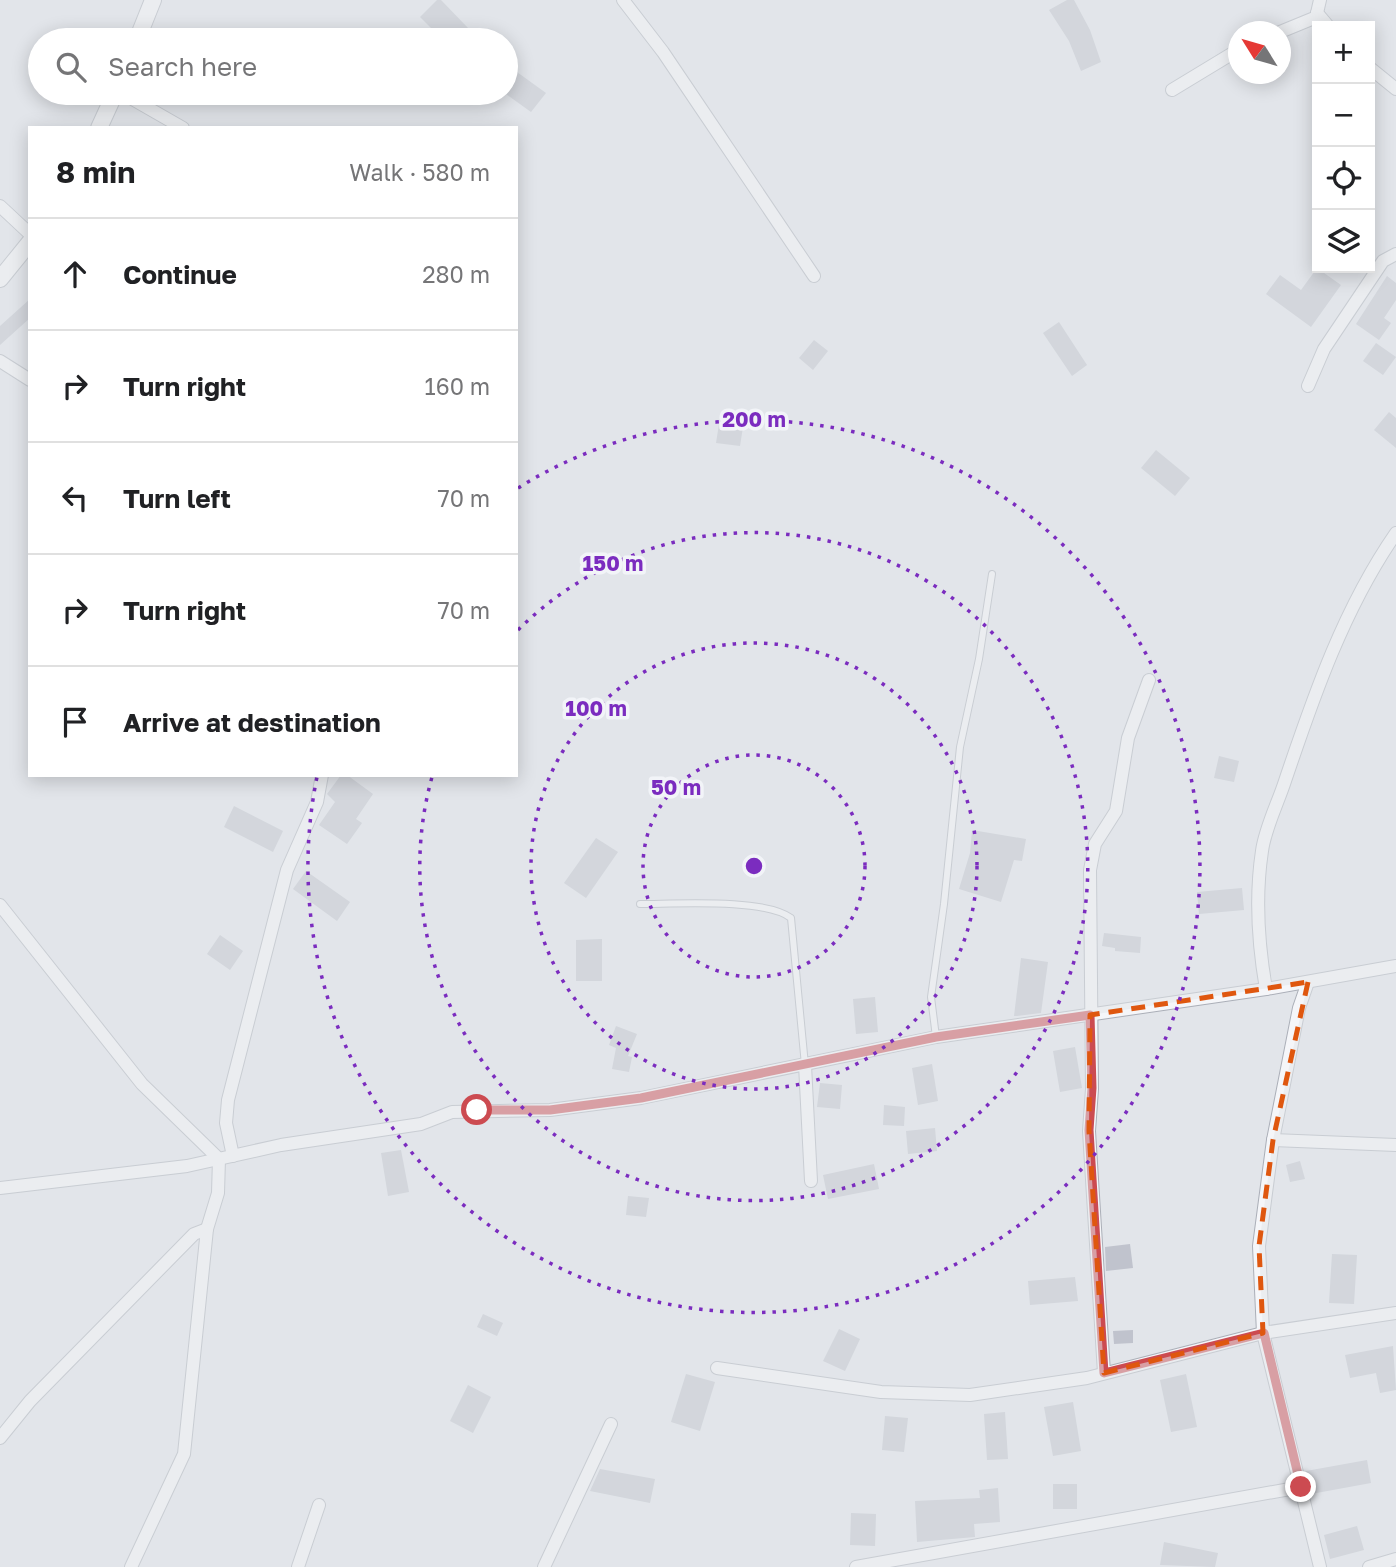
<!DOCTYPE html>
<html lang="en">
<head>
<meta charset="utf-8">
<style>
	body { margin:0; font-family:"Golos Text",sans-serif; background:#f6f6f6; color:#202124 }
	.controls { position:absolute; right:21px; top:21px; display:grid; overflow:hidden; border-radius:0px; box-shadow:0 4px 18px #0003 }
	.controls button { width:63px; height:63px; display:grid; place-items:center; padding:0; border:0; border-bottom:2px solid #e0e0e0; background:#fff; color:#202124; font:35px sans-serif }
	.compass { position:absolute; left:1228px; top:21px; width:63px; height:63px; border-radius:50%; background:#fff; box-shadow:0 4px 18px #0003; rotate:307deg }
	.stop { position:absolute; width:21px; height:21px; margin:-16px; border:5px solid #cc4b51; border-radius:50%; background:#fff }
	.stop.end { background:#cc4b51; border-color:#fff; box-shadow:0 2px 7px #0008 }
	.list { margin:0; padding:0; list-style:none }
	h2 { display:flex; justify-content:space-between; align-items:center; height:91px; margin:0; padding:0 28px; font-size:30px }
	h2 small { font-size:23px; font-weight:400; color:#757577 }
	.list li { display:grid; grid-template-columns:46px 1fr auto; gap:21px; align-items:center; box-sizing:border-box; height:112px; padding:0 28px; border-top:2px solid #e0e0e0 }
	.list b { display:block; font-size:26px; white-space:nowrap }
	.list em { font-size:23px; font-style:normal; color:#757577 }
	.icon { flex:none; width:38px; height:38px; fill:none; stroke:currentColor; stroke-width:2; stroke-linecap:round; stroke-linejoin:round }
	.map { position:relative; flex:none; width:1396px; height:1567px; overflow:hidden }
	.search { position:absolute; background:#fff; box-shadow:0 4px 18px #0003; left:28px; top:28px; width:490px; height:77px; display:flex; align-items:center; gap:18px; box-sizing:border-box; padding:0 24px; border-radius:38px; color:#757577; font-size:26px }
	.panel { position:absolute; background:#fff; box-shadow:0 4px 18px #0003; left:28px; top:126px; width:490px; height:651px; border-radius:0px }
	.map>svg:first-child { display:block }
</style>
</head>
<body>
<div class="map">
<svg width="1396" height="1567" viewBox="0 0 1396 1567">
	<rect width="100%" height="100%" fill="#e2e5ea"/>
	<!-- building -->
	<g fill="#c0c3cd">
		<path d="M 437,0 L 441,0 L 469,29 L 457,40 L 443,40 L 420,17 Z"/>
		<path d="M 1067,0 L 1074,0 L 1090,30 L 1101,62 L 1081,71 L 1069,41 L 1049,10 Z"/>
		<path d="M 510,67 L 546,93 L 531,112 L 506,94 L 506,73 Z"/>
		<path d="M 1317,268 L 1341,285 L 1311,327 L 1266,294 L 1280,275 L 1301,290 Z"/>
		<path d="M 1387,276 L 1396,283 L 1396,300 L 1384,318 L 1391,323 L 1379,340 L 1356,324 Z"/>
		<path d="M 30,299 L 30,318 L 0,345 L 0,326 Z"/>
		<path d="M 1059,322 L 1087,365 L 1072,376 L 1043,333 Z"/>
		<path d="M 814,340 L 828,351 L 813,370 L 799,358 Z"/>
		<path d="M 1376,343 L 1396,357 L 1383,375 L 1363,361 Z"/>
		<path d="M 1389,412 L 1396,418 L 1396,448 L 1374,430 Z"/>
		<path d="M 719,424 L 743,427 L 740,446 L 716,443 Z"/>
		<path d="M 1156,450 L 1190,478 L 1175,496 L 1141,468 Z"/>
		<path d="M 1219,756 L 1239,761 L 1234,782 L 1214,778 Z"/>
		<path d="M 341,775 L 347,775 L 373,794 L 356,819 L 362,823 L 347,844 L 319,825 L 335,802 L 327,794 Z"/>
		<path d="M 234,806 L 283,831 L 273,852 L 224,827 Z"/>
		<path d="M 972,830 L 1026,839 L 1022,861 L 1014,860 L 1001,902 L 959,889 L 970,853 Z"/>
		<path d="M 596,838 L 618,852 L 586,898 L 564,883 Z"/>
		<path d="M 306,871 L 350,902 L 337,921 L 293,889 Z"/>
		<path d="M 1242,888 L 1244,910 L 1199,914 L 1197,892 Z"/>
		<path d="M 1104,933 L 1141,937 L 1140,953 L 1115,951 L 1115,948 L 1102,946 Z"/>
		<path d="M 220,935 L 243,951 L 230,970 L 207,954 Z"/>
		<path d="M 602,939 L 602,981 L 576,981 L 576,940 Z"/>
		<path d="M 1021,958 L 1048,962 L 1041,1013 L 1017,1016 L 1014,1016 Z"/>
		<path d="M 875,997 L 878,1032 L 856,1034 L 853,999 Z"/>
		<path d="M 616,1026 L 637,1034 L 628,1056 L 632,1057 L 629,1072 L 612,1069 L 616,1048 L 609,1045 Z"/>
		<path d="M 1075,1047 L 1082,1088 L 1060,1092 L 1053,1051 Z"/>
		<path d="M 932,1064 L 938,1101 L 918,1105 L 912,1068 Z"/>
		<path d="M 820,1083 L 842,1085 L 840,1109 L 817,1107 Z"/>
		<path d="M 884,1105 L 905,1107 L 904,1126 L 883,1125 Z"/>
		<path d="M 935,1128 L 937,1151 L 908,1154 L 906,1131 Z"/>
		<path d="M 401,1150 L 409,1192 L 388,1196 L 381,1153 Z"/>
		<path d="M 1300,1161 L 1305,1179 L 1290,1182 L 1286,1165 Z"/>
		<path d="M 874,1164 L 879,1189 L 828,1199 L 823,1175 Z"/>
		<path d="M 628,1196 L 649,1198 L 646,1217 L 626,1215 Z"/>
		<path d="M 1130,1244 L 1133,1268 L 1106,1271 L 1105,1247 Z"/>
		<path d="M 1332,1254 L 1357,1255 L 1354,1304 L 1329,1303 Z"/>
		<path d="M 1075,1277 L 1078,1301 L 1030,1305 L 1028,1281 Z"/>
		<path d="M 483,1314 L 503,1323 L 497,1336 L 477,1327 Z"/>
		<path d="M 839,1329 L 860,1339 L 845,1371 L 823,1361 Z"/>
		<path d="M 1133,1330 L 1133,1343 L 1114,1344 L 1113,1331 Z"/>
		<path d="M 1393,1346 L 1396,1390 L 1380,1393 L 1376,1373 L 1350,1378 L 1345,1355 Z"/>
		<path d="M 686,1374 L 715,1382 L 700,1431 L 671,1422 Z"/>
		<path d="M 1186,1374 L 1197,1427 L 1171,1432 L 1160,1380 Z"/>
		<path d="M 468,1385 L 491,1397 L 473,1433 L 450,1421 Z"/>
		<path d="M 1073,1402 L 1081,1451 L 1053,1456 L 1044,1407 Z"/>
		<path d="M 1005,1412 L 1008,1459 L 987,1460 L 984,1414 Z"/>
		<path d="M 885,1416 L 908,1418 L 904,1452 L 882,1450 Z"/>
		<path d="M 1367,1460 L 1371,1483 L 1311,1494 L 1306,1471 Z"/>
		<path d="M 600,1469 L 655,1479 L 650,1503 L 590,1491 Z"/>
		<rect x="1053" y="1484" width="24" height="25"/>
		<path d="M 998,1488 L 1000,1522 L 974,1524 L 975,1537 L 917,1542 L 915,1501 L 980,1498 L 979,1490 Z"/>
		<path d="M 851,1513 L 876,1514 L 875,1546 L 850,1545 Z"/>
		<path d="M 1357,1526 L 1364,1550 L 1330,1559 L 1324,1535 Z"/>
		<path d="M 1164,1542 L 1218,1553 L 1215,1567 L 1160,1565 Z"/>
	</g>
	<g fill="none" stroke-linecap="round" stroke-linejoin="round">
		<defs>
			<g id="service">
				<path d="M 640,904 C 675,904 765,898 791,918 L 805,1065"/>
				<path d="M 936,1037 L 931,997 L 944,904 L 960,747 L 979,659 L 992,574"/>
			</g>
			<g id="minor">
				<path d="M 623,0 L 663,52 L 814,276"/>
				<path d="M 1320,0 L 1317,13 L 1328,26"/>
				<path d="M 1280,32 L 1319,16 L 1317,13"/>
				<path d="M 1370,68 L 1396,89"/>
				<path d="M 1172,90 L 1238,50"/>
				<path d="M 122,93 L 183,128"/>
				<path d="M 0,206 L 30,234"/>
				<path d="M 0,361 L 30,380"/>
				<path d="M 1308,386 L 1324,349 L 1383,261 L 1396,254"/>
				<path d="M 0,905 L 142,1084 L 219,1159 L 218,1193 L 207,1229 L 184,1454 L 131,1567"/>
				<path d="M 1308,982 L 1299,1008 L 1273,1140 L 1259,1246 L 1263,1333 L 1320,1567"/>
				<path d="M 1266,989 C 1258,943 1255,897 1262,851 C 1265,828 1278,803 1285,781 C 1314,695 1344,608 1396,533"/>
				<path d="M 805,1065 L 811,1181"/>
				<path d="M 1273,1140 L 1396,1145"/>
				<path d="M 233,1156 L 226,1123 L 228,1100 L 287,870 L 317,802 L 322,775"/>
				<path d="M 0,1188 L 187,1166 L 281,1145 L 421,1124 L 452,1112 L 550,1110 L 641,1098 L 936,1037 L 1266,989 L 1396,966"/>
				<path d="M 717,1368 L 881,1392 L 970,1395 L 1087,1378 L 1263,1333 L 1396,1313"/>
				<path d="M 1104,1373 L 1089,1131 L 1092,1089 L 1090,870 L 1095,844 L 1116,811 L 1128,738 L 1149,680"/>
				<path d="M 0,1438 L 30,1401 L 194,1234 L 207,1229"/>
				<path d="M 298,1567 L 319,1505"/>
				<path d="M 544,1567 L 611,1424"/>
				<path d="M 856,1567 L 1301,1487"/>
				<path d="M 1369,1567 L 1396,1559"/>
			</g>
			<g id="tertiary">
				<path d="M 137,40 L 153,0"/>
				<path d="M 99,128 L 115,93"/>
				<path d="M 0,279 L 30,242"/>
			</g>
		</defs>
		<!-- service casing -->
		<use href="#service" stroke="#abafb8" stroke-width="8"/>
		<!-- minor casing -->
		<use href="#minor" stroke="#abafb8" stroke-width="14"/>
		<!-- tertiary casing -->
		<use href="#tertiary" stroke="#abafb8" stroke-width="18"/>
		<!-- service -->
		<use href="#service" stroke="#f5f6f9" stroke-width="6"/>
		<!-- minor -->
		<use href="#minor" stroke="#f5f6f9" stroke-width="12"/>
		<!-- tertiary -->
		<use href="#tertiary" stroke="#f5f6f9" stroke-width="16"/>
	</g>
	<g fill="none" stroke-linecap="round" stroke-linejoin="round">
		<!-- route -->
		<path stroke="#cc4b51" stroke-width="9" d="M 477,1110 L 550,1110 L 641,1098 L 936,1037 L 1090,1015 L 1092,1088 L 1089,1130 L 1104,1373 L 1264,1333 L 1301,1487"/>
	</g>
	<!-- marked area -->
	<path d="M0 0H1396V1567H0ZM 1308,982 L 1273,1140 L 1259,1246 L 1263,1333 L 1104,1373 L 1089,1131 L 1090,1015 Z" fill="#e2e5ea" fill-opacity=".55" fill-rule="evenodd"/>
	<path fill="none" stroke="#df570f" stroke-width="5" stroke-dasharray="14 9" stroke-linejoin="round" d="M 1308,982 L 1273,1140 L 1259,1246 L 1263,1333 L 1104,1373 L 1089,1131 L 1090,1015 Z"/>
	<!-- distance rings -->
	<g fill="none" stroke="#7b2cbf" stroke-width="3.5" stroke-dasharray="3.5 7">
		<circle cx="754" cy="866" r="111"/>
		<circle cx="754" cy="866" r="223"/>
		<path d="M518 630A334 334 0 1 1 432 777"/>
		<path d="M518 488A446 446 0 1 1 317 777"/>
	</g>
	<circle cx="754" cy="866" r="10" fill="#7b2cbf" stroke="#f2f4f8" stroke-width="3.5"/>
	<g font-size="21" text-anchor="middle" font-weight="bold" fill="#7b2cbf" stroke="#f2f4f8" stroke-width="7" stroke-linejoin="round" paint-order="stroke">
		<text x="754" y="427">200 m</text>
		<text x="613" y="571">150 m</text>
		<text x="596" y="716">100 m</text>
		<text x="676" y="795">50 m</text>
	</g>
</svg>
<div class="controls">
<button>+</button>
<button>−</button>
<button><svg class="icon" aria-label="locate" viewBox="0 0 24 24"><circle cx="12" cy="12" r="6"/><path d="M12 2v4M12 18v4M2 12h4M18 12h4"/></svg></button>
<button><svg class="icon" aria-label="layers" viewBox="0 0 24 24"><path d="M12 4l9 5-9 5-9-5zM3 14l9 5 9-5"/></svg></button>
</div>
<svg class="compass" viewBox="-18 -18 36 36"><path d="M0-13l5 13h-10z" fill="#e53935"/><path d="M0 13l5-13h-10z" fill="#757577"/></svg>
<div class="stop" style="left:477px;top:1110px"></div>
<div class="stop end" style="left:1301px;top:1487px"></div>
<div class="search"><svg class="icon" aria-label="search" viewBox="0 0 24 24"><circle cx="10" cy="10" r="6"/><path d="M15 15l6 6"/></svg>Search here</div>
<section class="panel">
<h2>8 min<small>Walk · 580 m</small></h2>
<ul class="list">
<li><svg class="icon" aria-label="ahead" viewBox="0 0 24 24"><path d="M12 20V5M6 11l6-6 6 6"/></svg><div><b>Continue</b></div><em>280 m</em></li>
<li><svg class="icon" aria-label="right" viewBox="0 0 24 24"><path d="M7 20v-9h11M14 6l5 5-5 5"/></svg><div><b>Turn right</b></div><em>160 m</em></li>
<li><svg class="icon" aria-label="left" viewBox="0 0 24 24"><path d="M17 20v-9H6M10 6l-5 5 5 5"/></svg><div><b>Turn left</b></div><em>70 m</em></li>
<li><svg class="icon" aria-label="right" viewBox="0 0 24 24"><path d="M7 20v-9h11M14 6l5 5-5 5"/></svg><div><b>Turn right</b></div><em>70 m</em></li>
<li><svg class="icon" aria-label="arrive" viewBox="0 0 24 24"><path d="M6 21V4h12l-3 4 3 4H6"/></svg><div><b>Arrive at destination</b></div></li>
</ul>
</section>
</div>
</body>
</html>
